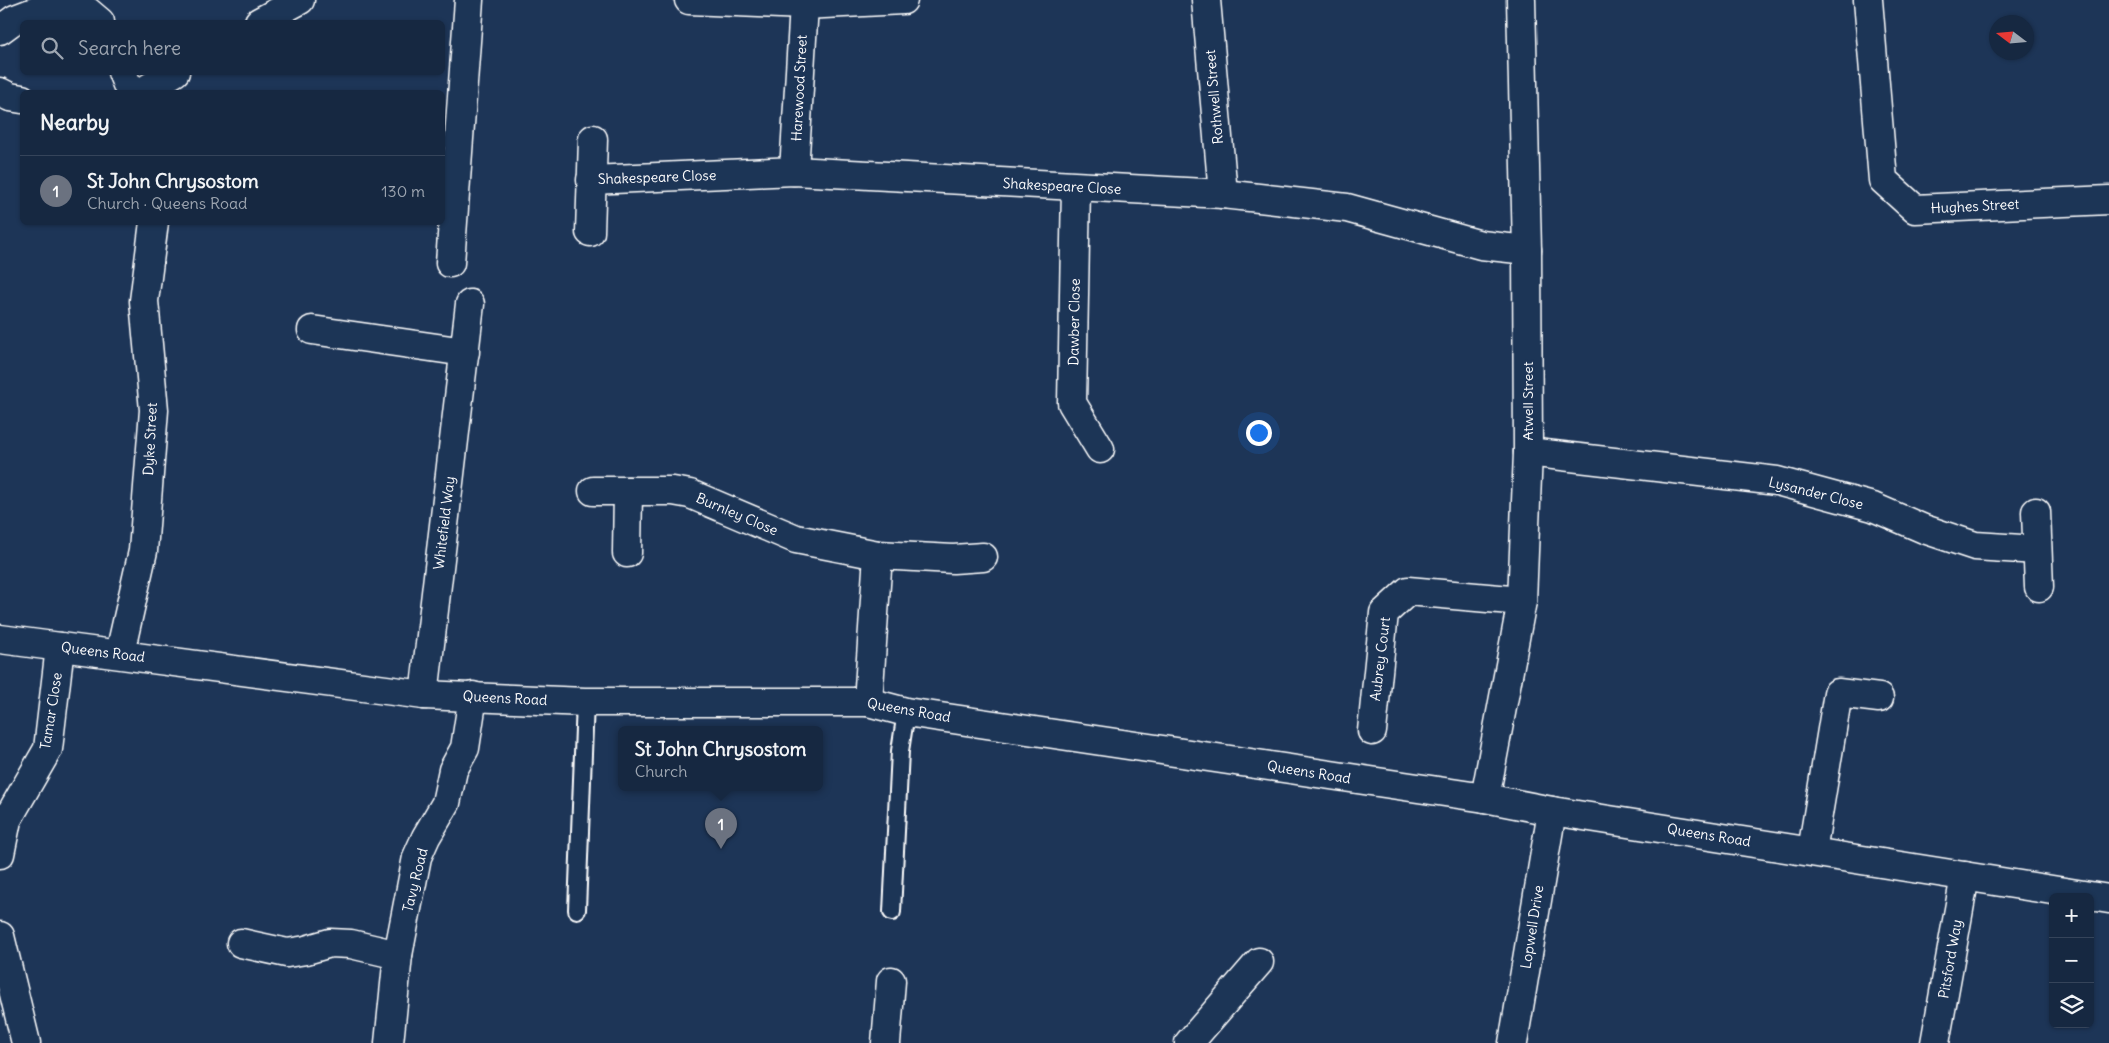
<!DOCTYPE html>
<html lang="en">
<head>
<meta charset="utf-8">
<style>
	body { margin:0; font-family:Delius,sans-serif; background:#1f3048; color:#f1f3f6 }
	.controls { position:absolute; right:15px; bottom:15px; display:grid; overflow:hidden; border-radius:8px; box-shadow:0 1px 4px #0004 }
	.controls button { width:45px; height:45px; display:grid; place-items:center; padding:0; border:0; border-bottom:1px solid #35445a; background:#162841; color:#f1f3f6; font:25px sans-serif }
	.compass { position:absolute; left:1989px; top:15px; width:45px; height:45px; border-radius:50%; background:#162841; box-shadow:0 1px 4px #0004; rotate:286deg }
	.you { position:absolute; left:1258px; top:432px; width:18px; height:18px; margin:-12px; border:4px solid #fff; border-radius:50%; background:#1a73e8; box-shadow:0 0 0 8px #1a73e833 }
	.badge { display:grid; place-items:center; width:32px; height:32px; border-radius:50%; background:#db2777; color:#fff; font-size:16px; font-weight:700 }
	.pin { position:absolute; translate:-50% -41px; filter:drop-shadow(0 1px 2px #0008) }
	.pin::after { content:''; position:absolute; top:26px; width:18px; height:15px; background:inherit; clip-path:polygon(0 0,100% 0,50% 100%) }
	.popup { position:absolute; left:618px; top:726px; width:205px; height:65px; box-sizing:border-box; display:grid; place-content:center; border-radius:8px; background:#162841; filter:drop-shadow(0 1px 4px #0005); font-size:16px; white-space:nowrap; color:#9ea6b1 }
	.popup b { font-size:19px; color:#f1f3f6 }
	.popup::after { content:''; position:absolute; left:50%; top:100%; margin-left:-10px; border:10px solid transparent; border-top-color:#162841 }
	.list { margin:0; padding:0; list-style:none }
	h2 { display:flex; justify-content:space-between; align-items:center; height:65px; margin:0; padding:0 20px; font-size:21px }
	h2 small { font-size:16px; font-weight:400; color:#9ea6b1 }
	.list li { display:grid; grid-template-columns:32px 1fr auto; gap:15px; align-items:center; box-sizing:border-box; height:70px; padding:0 20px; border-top:1px solid #35445a }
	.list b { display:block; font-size:19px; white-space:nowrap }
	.list p { margin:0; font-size:16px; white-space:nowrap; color:#9ea6b1 }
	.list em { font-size:16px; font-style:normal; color:#9ea6b1 }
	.icon { flex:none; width:28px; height:28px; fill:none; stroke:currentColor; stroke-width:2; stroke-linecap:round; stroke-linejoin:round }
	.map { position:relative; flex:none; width:2109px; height:1043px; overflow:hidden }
	.search { position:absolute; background:#162841; box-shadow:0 1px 4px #0004; left:20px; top:20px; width:425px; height:55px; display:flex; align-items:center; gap:12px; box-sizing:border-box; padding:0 18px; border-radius:8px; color:#9ea6b1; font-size:19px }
	.panel { position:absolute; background:#162841; box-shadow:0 1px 4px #0004; left:20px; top:90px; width:425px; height:135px; border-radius:8px }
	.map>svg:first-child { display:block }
</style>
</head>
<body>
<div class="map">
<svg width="2109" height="1043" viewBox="0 0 2109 1043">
	<rect width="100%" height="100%" fill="#1d3557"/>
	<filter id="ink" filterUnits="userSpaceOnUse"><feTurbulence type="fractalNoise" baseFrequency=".02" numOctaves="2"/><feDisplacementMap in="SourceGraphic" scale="10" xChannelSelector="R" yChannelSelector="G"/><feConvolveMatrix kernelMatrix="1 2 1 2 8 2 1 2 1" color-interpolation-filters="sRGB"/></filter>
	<g filter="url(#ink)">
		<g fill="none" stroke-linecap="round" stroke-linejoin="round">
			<defs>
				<g id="service">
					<path d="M 577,910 L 585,702"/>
					<path d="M 892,912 L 900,751 L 906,712"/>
				</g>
				<g id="minor">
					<path d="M 689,0 L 804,5 L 903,0"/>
					<path d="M 1206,0 L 1223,194"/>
					<path d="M 1868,0 L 1883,180 L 1915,209 L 2109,200"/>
					<path d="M 259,22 L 300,0"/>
					<path d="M 0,30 L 15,19 L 47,7 L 87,11 L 100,22"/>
					<path d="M 122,72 L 130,92"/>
					<path d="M 0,92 L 10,97 L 22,99"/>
					<path d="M 142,92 L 175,72"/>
					<path d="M 794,171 L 804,5"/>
					<path d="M 591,180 L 794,171 L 1223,194 L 1347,208 L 1481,245 L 1527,250"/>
					<path d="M 1076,187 L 1072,403 L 1100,449"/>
					<path d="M 590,232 L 593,139"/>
					<path d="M 450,263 L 469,0"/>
					<path d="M 312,330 L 465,352"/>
					<path d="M 1528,452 L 1777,481 L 1873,507 L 1924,529 L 1975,546 L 2037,550"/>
					<path d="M 593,491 L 673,491 L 690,494 L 796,539 L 878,555 L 953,559 L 983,557"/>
					<path d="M 2036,512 L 2039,587"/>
					<path d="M 627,553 L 628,491"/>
					<path d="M 0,639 L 424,695 L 585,702 L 868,702 L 906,712 L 1485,798 L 1552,811 L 2109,899"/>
					<path d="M 120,653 L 143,551 L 154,410 L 144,301 L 154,222"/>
					<path d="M 424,695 L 470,304"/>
					<path d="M 868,702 L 878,555"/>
					<path d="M 1372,731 L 1384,613 L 1408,591 L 1522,601"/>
					<path d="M 1812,851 L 1838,693 L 1879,698"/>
					<path d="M 0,854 L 7,820 L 48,749 L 60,647"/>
					<path d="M 0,936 L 26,1043"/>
					<path d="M 241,943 L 287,953 L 306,950 L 330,943 L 351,944 L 398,955"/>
					<path d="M 389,1043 L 398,955 L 417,857 L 426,837 L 446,803 L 453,770 L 465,748 L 473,696"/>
					<path d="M 886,1043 L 891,981"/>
					<path d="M 1189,1043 L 1259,962"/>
					<path d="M 1513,1043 L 1552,811"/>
					<path d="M 1935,1043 L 1965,876"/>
				</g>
				<path id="tertiary" d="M 1485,798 L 1522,601 L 1528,452 L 1527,250 L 1521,0"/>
			</defs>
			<!-- service casing -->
			<use href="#service" stroke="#fff" stroke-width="20"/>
			<!-- minor casing -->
			<use href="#minor" stroke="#fff" stroke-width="31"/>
			<!-- tertiary casing -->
			<use href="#tertiary" stroke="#fff" stroke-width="31"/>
			<!-- service -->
			<use href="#service" stroke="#1d3557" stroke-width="16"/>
			<!-- minor -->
			<use href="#minor" stroke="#1d3557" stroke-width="28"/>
			<!-- tertiary -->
			<use href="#tertiary" stroke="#1d3557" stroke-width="28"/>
		</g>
	</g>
	<g text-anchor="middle" stroke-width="4" stroke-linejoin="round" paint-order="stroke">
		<!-- street labels -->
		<g font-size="14" fill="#fff" stroke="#1d3557">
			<text transform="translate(799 88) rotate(-87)" y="5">Harewood Street</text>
			<text transform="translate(1214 97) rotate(-95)" y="5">Rothwell Street</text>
			<text transform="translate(657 177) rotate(-2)" y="5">Shakespeare Close</text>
			<text transform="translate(1062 186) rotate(3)" y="5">Shakespeare Close</text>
			<text transform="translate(1975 206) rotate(-3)" y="5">Hughes Street</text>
			<text transform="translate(1074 322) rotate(-89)" y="5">Dawber Close</text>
			<text transform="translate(1528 401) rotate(-90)" y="5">Atwell Street</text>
			<text transform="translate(150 439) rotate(-87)" y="5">Dyke Street</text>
			<text transform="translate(1816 493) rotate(14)" y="5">Lysander Close</text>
			<text transform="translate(737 514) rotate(23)" y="5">Burnley Close</text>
			<text transform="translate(444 523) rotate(-83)" y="5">Whitefield Way</text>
			<text transform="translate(103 652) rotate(7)" y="5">Queens Road</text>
			<text transform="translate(1380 659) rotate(-83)" y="5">Aubrey Court</text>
			<text transform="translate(505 698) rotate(3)" y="5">Queens Road</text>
			<text transform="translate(909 710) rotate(10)" y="5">Queens Road</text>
			<text transform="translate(51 711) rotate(-81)" y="5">Tamar Close</text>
			<text transform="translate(1309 772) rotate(9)" y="5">Queens Road</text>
			<text transform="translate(1709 835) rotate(9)" y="5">Queens Road</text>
			<text transform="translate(415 880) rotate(-76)" y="5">Tavy Road</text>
			<text transform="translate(1532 927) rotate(-81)" y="5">Lopwell Drive</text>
			<text transform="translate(1950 959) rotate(-80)" y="5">Pitsford Way</text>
		</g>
	</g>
</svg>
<div class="controls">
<button>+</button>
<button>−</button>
<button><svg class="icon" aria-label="layers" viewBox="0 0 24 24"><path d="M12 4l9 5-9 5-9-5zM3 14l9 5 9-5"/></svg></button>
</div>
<svg class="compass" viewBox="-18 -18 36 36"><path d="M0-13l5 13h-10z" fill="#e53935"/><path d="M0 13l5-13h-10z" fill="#9ea6b1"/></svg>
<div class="you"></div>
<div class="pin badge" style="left:721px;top:849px;background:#6b7280">1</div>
<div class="popup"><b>St John Chrysostom</b>Church</div>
<div class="search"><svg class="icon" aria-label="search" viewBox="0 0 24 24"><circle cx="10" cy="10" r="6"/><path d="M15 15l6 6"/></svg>Search here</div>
<section class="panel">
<h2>Nearby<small></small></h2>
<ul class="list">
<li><span class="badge" style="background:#6b7280">1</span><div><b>St John Chrysostom</b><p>Church · Queens Road</p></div><em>130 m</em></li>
</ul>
</section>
</div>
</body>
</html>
